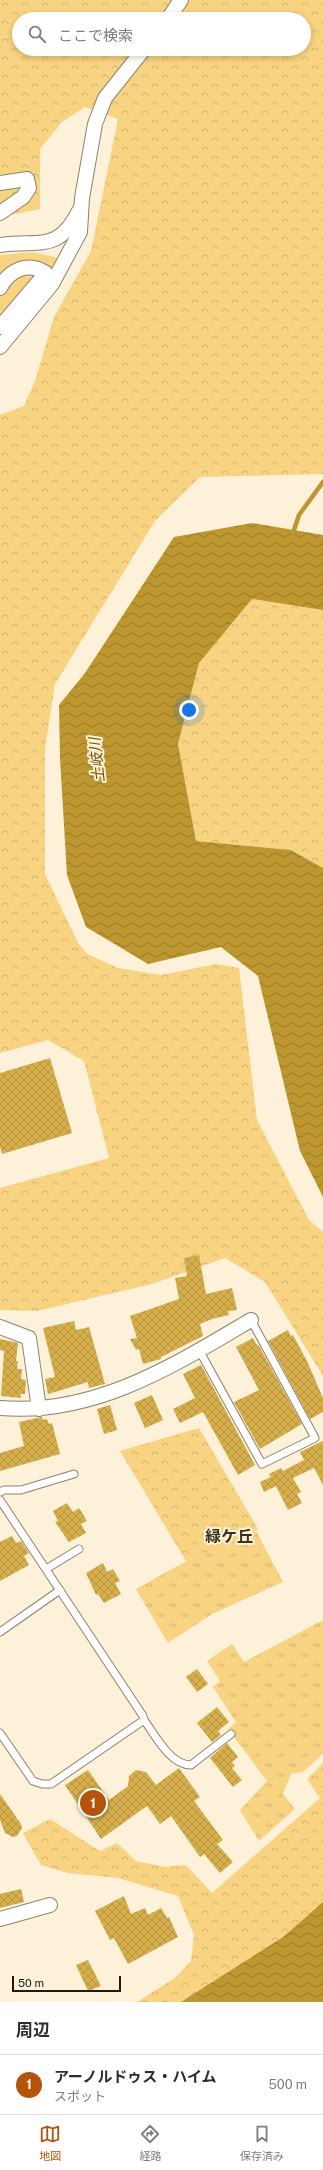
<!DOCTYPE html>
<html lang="ja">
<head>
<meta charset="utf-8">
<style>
	body { margin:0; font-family:"Public Sans","Noto Sans JP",sans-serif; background:#f2f2f3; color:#2b2b33 }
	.scale { position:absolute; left:12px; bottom:10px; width:109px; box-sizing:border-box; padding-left:4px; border:2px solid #1e1a11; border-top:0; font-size:11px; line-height:14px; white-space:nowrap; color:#1e1a11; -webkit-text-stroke:3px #fdf2d9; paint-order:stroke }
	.you { position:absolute; left:189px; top:710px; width:14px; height:14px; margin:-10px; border:3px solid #fff; border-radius:50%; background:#1a73e8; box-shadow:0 0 0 6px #1a73e833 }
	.badge { display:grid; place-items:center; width:26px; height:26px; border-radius:50%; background:#b45309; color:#fff; font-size:13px; font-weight:700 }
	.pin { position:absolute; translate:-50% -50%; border:2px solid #fff; box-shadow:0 1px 4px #0006 }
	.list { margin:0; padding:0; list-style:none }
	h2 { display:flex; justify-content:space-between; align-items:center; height:52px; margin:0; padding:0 16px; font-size:17px }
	h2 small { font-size:13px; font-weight:400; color:#7c7c81 }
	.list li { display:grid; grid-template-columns:26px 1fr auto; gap:12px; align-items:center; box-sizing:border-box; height:60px; padding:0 16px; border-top:1px solid #e1e1e2 }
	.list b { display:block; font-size:15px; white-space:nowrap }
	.list p { margin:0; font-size:13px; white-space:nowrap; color:#7c7c81 }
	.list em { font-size:13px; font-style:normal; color:#7c7c81 }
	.icon { flex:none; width:22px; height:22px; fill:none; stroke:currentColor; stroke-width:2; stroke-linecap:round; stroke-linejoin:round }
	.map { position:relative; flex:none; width:323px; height:2002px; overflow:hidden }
	.search { position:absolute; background:#fff; box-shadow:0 2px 6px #0003; left:12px; right:12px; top:12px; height:44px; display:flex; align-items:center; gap:10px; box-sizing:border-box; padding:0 14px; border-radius:22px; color:#7c7c81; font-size:15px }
	.sheet { height:112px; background:#fff }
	nav { display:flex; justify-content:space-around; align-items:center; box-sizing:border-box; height:56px; border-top:1px solid #e1e1e2; background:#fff; font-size:11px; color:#7c7c81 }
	nav a { display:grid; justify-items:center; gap:2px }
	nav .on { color:#b45309 }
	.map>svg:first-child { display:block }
</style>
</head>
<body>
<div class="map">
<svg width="323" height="2002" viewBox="0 0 323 2002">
	<defs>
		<pattern id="grass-tufts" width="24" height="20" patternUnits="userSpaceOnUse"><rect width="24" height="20" fill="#f7d382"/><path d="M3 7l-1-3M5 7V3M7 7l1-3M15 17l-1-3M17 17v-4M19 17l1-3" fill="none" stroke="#d3b56f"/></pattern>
		<pattern id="forest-crowns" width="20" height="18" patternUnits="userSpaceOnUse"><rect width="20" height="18" fill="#f7d382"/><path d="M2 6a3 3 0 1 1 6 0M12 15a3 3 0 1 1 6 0" fill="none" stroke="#d3b56f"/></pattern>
		<pattern id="water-waves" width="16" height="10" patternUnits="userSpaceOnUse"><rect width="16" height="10" fill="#bd962f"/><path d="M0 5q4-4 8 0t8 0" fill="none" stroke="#997a27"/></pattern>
		<pattern id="building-cross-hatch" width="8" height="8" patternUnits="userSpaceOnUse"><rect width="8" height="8" fill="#d6ae4b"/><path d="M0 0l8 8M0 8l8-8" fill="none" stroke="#b79540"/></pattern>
	</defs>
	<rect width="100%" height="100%" fill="#fdf2d9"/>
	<!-- grass -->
	<g fill="url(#grass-tufts)">
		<path d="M 256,1531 L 283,1582 L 212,1614 L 168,1643 L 136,1589 L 199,1554 L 220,1551 Z"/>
		<path d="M 323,1620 L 323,1754 L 303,1772 L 291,1774 L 283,1794 L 295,1809 L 259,1841 L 240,1810 L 267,1781 L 228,1729 L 236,1722 L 213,1687 L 220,1681 L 207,1661 L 232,1644 L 244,1662 Z"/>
	</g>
	<!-- forest -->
	<g fill="url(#forest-crowns)" fill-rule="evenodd">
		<path d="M 0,0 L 323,0 L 323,474 L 200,477 L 155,521 L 55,684 L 45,749 L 45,874 L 78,943 L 87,954 L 118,968 L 161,975 L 216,964 L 239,968 L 257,1120 L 309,1220 L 323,1232 L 323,1376 L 265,1282 L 225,1258 L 152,1284 L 37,1311 L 0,1310 L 0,1188 L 109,1158 L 84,1061 L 48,1040 L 0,1053 L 0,415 L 24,406 L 35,381 L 54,317 L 91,251 L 118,119 L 85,107 L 62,122 L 40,149 L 40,209 L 0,217 ZM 19,19 L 304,19 L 304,49 L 19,49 Z"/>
		<path d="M 252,599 L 323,610 L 323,868 L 291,850 L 196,841 L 178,744 L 199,663 Z"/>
		<path d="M 199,1428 L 258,1529 L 220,1551 L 199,1554 L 186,1561 L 120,1451 Z"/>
		<path d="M 323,1763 L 323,1902 L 283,1937 L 181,2002 L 137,2002 L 175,1978 L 191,1961 L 194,1935 L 178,1896 L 118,1878 L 68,1873 L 41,1865 L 23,1833 L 50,1819 L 100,1851 L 117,1843 L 136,1861 L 165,1867 L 186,1865 L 212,1893 L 320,1798 L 307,1779 Z"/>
	</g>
	<!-- park -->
	<path fill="#f7d382" d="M 33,252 L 55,257 L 62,262 L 0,342 L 0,255 Z"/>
	<!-- water -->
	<g fill="url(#water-waves)">
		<path d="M 252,523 L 323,535 L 323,610 L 252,599 L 199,663 L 178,744 L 196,841 L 291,850 L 323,868 L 323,1197 L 300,1151 L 258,976 L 221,947 L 148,964 L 86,927 L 67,875 L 60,758 L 59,705 L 85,673 L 174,537 Z"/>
		<path d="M 323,1902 L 323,2002 L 181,2002 L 283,1937 Z"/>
	</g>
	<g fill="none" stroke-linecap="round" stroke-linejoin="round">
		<!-- stream -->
		<path stroke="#bd962f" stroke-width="4.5" d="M 292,536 L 299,515 L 323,482"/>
	</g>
	<!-- building -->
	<g fill="url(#building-cross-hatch)">
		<path d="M 50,1058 L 72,1133 L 2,1154 L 0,1147 L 0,1073 Z"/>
		<path d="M 199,1255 L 206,1294 L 232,1288 L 237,1310 L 228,1311 L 229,1315 L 212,1319 L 200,1324 L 203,1336 L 161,1357 L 161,1359 L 143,1364 L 139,1349 L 136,1350 L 130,1339 L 137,1338 L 130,1316 L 179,1299 L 175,1278 L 187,1276 L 184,1258 Z"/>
		<path d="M 74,1321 L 76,1330 L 89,1327 L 105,1384 L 89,1388 L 88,1382 L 48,1394 L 45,1379 L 55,1377 L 43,1328 Z"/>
		<path d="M 288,1330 L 291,1336 L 293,1335 L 307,1361 L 323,1398 L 323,1412 L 310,1419 L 268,1341 Z"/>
		<path d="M 253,1338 L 256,1344 L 259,1346 L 302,1424 L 260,1449 L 234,1402 L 259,1390 L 236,1347 Z"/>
		<path d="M 0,1339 L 18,1343 L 16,1361 L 18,1361 L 17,1369 L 22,1369 L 21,1379 L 26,1380 L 25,1394 L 20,1394 L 21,1398 L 1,1396 L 4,1351 L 0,1350 Z"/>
		<path d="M 201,1365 L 255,1465 L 238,1475 L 203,1412 L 180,1423 L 173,1409 L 195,1398 L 183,1374 Z"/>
		<path d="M 152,1395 L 163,1420 L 145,1428 L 134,1403 Z"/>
		<path d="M 110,1405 L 117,1430 L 104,1434 L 97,1409 Z"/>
		<path d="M 42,1417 L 43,1420 L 47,1419 L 49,1424 L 52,1423 L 60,1454 L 0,1471 L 0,1453 L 24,1446 L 19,1422 Z"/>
		<path d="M 323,1441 L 323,1485 L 314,1468 L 293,1478 L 301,1492 L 297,1494 L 302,1503 L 288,1510 L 276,1486 L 264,1492 L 260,1482 L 271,1477 L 269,1474 L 281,1468 L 283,1471 L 304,1460 L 300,1452 Z"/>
		<path d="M 67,1503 L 73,1512 L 79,1508 L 87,1521 L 81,1524 L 86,1533 L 69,1542 L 55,1522 L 58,1521 L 53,1511 Z"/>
		<path d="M 12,1536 L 16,1543 L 21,1541 L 29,1553 L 24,1556 L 29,1565 L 0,1581 L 0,1542 Z"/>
		<path d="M 103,1563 L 107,1572 L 113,1569 L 120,1581 L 115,1583 L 121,1594 L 104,1603 L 98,1594 L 96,1595 L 86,1573 Z"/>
		<path d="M 197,1669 L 208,1684 L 197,1692 L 186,1677 Z"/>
		<path d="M 217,1707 L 229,1722 L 218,1731 L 221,1735 L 212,1742 L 197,1723 Z"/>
		<path d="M 227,1743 L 238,1757 L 232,1762 L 235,1766 L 232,1768 L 242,1780 L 233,1787 L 210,1758 Z"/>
		<path d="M 179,1768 L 200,1797 L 194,1801 L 223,1840 L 217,1844 L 233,1862 L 220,1873 L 204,1854 L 200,1857 L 171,1816 L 160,1824 L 147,1806 L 101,1839 L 65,1785 L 88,1770 L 109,1800 L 128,1786 L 129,1776 L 136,1770 L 146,1772 L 156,1785 Z"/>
		<path d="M 0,1794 L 21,1824 L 22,1828 L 17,1836 L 13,1837 L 5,1833 L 0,1820 Z"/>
		<path d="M 21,1889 L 24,1902 L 0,1908 L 0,1894 Z"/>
		<path d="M 124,1896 L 131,1914 L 145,1908 L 148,1915 L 161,1908 L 167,1918 L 169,1917 L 178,1937 L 128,1964 L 114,1938 L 110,1940 L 95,1911 Z"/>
		<path d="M 88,1960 L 101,1986 L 88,1991 L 76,1965 Z"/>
	</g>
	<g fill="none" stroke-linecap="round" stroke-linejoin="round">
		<defs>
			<g id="lane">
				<path d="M 199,1350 L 262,1464 L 315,1438 L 251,1320"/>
				<path d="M 0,1492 L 4,1490 L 21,1490 L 74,1474"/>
				<path d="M 0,1500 L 143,1716 L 144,1720 L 51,1784 L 42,1784 L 33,1781 L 0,1733"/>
				<path d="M 46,1569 L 79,1549"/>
				<path d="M 0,1632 L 60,1590"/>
				<path d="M 144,1720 C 156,1736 170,1765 191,1765 L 231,1734"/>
			</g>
			<g id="street">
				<path d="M 168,19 L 181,0"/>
				<path d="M 0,183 L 27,179 L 29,188 L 23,197 L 0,213"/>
				<path d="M 0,245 C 40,239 58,254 80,209"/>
				<path d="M 0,288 C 9,270 28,261 46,273 L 0,327"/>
				<path d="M 0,347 L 52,284 L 80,232 L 82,198 L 95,124 L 105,98 L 144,49"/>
				<path d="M 0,1327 L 29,1338 L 39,1409"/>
				<path d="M 0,1408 C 94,1416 173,1366 251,1320"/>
				<path d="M 0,1919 L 50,1905"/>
			</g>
		</defs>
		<!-- lane casing -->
		<use href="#lane" stroke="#8d836c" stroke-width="9"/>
		<!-- street casing -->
		<use href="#street" stroke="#8d836c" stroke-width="16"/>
		<!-- lane -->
		<use href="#lane" stroke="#fff" stroke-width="7"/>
		<!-- street -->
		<use href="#street" stroke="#fff" stroke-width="14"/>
	</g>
	<g text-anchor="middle" stroke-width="4" stroke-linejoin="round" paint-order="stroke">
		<!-- water labels -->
		<g font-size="15" font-style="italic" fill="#6b5000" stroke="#fdf2d9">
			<text transform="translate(97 760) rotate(-96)" y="5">土岐川</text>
		</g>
		<!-- quarter labels -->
		<g font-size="16" font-weight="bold" fill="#3a311d" stroke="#fdf2d9">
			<text x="229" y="1542">緑ケ丘</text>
		</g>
	</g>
</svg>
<div class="scale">50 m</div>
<div class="you"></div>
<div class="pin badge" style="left:93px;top:1803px">1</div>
<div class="search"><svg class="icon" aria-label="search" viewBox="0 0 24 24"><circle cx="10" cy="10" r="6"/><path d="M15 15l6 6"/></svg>ここで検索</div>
</div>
<section class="sheet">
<h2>周辺<small></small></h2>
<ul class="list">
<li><span class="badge">1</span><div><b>アーノルドゥス・ハイム</b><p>スポット</p></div><em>500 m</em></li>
</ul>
</section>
<nav>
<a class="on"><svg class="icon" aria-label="map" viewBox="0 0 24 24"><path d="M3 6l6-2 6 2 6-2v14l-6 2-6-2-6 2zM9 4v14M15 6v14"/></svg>地図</a>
<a><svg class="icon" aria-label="directions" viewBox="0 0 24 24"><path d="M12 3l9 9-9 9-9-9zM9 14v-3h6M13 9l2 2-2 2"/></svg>経路</a>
<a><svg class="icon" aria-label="saved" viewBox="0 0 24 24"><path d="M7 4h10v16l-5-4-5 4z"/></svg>保存済み</a>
</nav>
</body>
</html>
